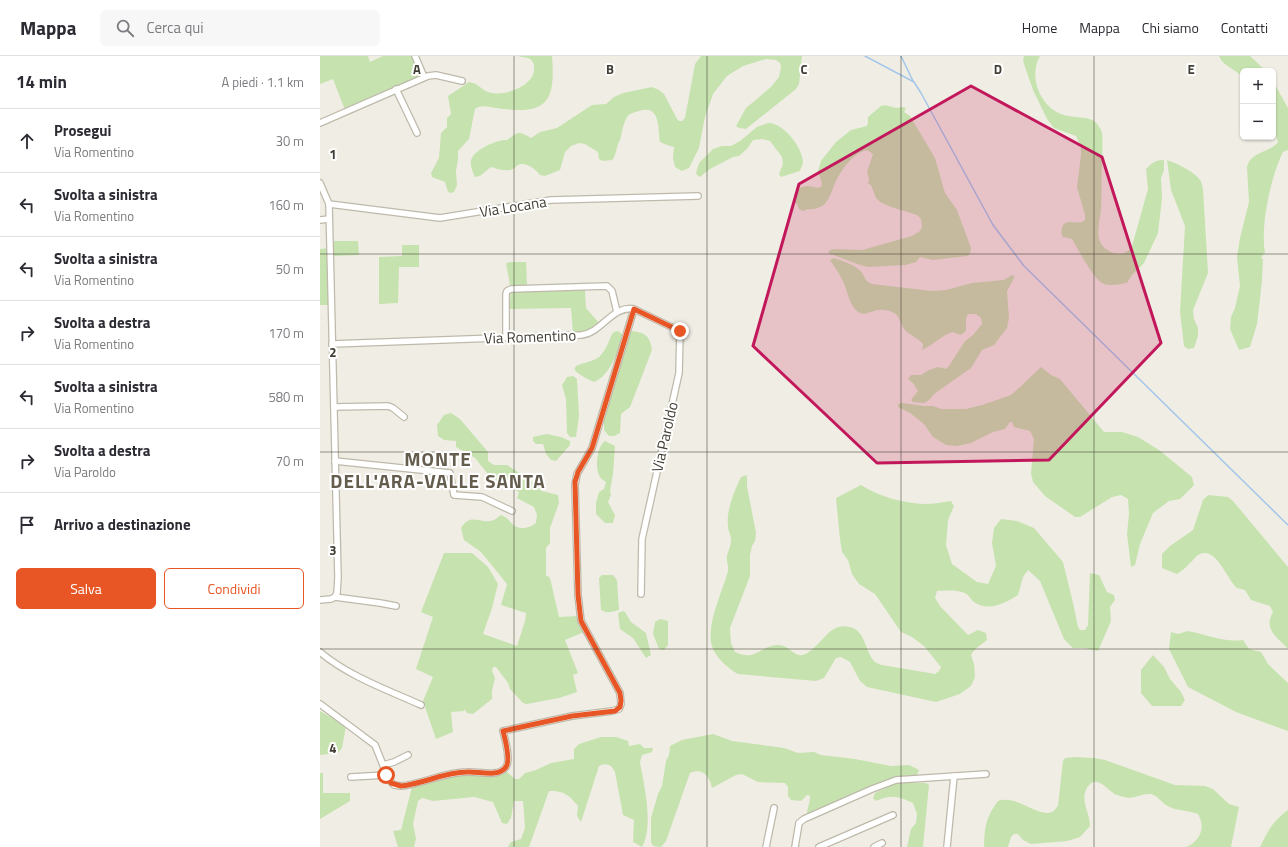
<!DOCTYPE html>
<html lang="it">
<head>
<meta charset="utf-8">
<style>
	body { margin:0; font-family:"Titillium Web",sans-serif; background:#f7f7f7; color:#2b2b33 }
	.controls { position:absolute; right:12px; top:12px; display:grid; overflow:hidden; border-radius:6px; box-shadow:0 1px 3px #0004 }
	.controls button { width:36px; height:36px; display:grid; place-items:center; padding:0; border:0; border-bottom:1px solid #e1e1e2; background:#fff; color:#2b2b33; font:20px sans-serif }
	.stop { position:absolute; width:12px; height:12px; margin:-9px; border:3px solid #e75624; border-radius:50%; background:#fff }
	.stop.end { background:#e75624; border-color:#fff; box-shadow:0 1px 4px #0008 }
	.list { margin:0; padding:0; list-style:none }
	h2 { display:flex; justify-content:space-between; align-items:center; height:52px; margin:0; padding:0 16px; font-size:17px }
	h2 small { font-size:13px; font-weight:400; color:#7c7c81 }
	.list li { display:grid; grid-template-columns:26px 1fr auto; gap:12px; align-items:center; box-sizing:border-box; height:64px; padding:0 16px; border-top:1px solid #e1e1e2 }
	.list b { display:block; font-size:15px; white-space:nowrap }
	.list p { margin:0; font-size:13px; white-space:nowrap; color:#7c7c81 }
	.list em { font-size:13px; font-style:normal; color:#7c7c81 }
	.actions { display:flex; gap:8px; padding:12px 16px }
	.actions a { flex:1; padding:9px 0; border:1px solid #e75624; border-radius:6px; text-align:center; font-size:14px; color:#e75624 }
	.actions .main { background:#e75624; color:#fff }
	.icon { flex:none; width:22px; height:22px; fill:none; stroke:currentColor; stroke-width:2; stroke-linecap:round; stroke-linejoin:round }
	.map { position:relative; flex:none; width:968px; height:791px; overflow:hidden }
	header { display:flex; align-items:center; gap:24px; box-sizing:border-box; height:56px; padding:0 20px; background:#fff; border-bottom:1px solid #e1e1e2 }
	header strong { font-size:19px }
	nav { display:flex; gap:22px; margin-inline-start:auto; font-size:14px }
	.search { width:280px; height:36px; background:#f7f7f7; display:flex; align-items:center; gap:10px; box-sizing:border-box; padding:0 14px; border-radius:6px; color:#7c7c81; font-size:15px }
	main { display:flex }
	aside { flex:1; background:#fff }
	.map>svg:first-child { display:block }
</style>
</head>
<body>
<header>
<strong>Mappa</strong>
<div class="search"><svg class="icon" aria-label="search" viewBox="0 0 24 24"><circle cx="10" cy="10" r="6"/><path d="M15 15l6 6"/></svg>Cerca qui</div>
<nav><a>Home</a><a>Mappa</a><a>Chi siamo</a><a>Contatti</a></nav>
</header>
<main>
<aside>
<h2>14 min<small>A piedi · 1.1 km</small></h2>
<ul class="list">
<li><svg class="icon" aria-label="ahead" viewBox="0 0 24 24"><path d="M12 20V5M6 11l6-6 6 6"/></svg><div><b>Prosegui</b><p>Via Romentino</p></div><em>30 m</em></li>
<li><svg class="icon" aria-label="left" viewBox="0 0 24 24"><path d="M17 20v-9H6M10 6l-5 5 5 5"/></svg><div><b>Svolta a sinistra</b><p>Via Romentino</p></div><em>160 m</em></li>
<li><svg class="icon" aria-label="left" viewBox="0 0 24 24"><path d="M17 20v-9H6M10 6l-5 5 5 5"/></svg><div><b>Svolta a sinistra</b><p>Via Romentino</p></div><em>50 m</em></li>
<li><svg class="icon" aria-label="right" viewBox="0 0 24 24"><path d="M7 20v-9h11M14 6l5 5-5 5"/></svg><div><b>Svolta a destra</b><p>Via Romentino</p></div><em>170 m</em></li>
<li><svg class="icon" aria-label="left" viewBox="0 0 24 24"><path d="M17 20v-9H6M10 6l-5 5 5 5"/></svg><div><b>Svolta a sinistra</b><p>Via Romentino</p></div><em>580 m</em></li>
<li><svg class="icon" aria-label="right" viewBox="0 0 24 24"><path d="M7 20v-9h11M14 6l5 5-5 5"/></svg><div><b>Svolta a destra</b><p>Via Paroldo</p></div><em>70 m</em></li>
<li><svg class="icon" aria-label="arrive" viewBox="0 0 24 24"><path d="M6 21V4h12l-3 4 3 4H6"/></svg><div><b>Arrivo a destinazione</b></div></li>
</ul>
<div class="actions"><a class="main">Salva</a><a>Condividi</a></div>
</aside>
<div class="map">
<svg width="968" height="791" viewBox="0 0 968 791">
	<rect width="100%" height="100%" fill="#f0eee4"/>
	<!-- green -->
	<g fill="#c6e2af">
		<path d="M 0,0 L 48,0 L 50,6 L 63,0 L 93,0 L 100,17 L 98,22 L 25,54 L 13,23 L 0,28 Z"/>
		<path d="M 197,0 L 232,0 C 236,49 225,59 176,52 C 169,51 161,48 155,53 L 149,83 L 138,95 L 138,103 L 136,115 L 137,129 L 134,136 L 131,137 L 128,136 L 125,126 L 112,121 L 111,117 L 119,102 L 121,77 L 127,71 L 127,62 L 131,58 L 128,40 L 149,26 C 163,28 162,40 183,37 C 196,35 216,26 214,11 C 214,8 213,5 210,3 C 206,1 201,1 197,0 Z"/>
		<path d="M 381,0 L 482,0 L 479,28 L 476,33 L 426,73 L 419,72 L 416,70 L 426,52 L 451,31 L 459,21 L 461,11 L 460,7 L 456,4 L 446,3 L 423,10 L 407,20 L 393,38 L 385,61 L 379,92 L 369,112 L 362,115 L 355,111 L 353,102 L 354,91 L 347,89 L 340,86 C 338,71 340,48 319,55 C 314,56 308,58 306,63 C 303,68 302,77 300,84 C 296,90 297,99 292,104 L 283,105 L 279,103 L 278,96 L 265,88 L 259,87 L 251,90 L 245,96 L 240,114 L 225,120 L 220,119 C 216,113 205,105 198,109 C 196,110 195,112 193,113 C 187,116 177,113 171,111 L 160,120 L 155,121 C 152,115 149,107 152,102 C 156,93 178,83 187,84 C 198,76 198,74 211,82 L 220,76 L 237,72 L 272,49 L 286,48 L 294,41 L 303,37 L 332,31 L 339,34 L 344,38 L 357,63 L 359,65 L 362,65 L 365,62 L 375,8 Z"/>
		<path d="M 704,0 L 720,0 C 708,20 720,50 741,58 C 750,62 767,60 774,65 C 778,68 781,73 782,77 C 783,87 782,98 782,108 C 781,123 782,138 781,153 C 780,164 777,173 779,183 C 782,194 796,201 806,196 C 808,195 811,192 812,190 L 828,133 L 826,113 C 832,107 835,104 844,104 L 844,114 L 841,122 L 842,142 L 838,177 L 824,207 L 812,219 L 807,227 C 800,228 789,231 782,227 C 773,222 758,193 752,183 L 743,181 C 741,178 741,175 742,172 C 745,160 758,171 765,164 L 765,159 L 757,131 L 761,99 L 761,91 L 756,80 L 734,72 L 727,63 L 713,34 L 703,5 Z"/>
		<path d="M 899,0 L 930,0 L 946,15 L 923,15 L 923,21 C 915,13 903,10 899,0 Z"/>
		<path d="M 953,25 L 968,52 L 968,94 L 963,96 C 951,120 940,170 945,196 L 941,202 L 943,203 L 942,225 L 937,268 L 930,291 L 919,294 L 910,273 L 911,261 L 915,252 L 920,230 L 917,201 L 920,182 L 929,146 L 927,111 C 931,95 950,97 958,86 L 953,71 Z"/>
		<path d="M 565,49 L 576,52 L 582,51 L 586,52 L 584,56 L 590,60 L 615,102 L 625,137 L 637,154 L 651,192 L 650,198 L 647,200 L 613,204 L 600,201 L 596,206 L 585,209 L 548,211 L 540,209 L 508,197 L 510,194 L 514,193 L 542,194 L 592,180 L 600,175 L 602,171 L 601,163 L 597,159 L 571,151 L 560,146 L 556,142 L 551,129 L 548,128 L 549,123 L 547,116 L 553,98 L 547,94 C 533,97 523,112 516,125 C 513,131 511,139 507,145 C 504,151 494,154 488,153 L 483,155 L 479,153 L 477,148 L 473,146 C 475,139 478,130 487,130 C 492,130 496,133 501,131 L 502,127 L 498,115 L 501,105 L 516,86 L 531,74 L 547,70 L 548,66 L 548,61 L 561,50 Z"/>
		<path d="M 448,67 C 464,67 482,91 483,106 C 483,108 481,112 480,115 L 461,121 L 459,118 L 463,108 L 462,101 L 450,85 L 442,83 L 433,84 L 427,93 L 419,100 L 413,101 L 390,113 L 380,121 L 378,120 L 376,117 L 379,107 L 393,93 L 402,90 L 411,90 L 420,85 L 437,71 Z"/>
		<path d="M 847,104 C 856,107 875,116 880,124 C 882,126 882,130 883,133 L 888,217 L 873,254 L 874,263 L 878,272 L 878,280 L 874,292 L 868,293 L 864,290 L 860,256 L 865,170 L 851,134 Z"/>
		<path d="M 14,185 L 38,185 L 39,199 L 14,200 Z"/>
		<path d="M 82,189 L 99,189 L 99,211 L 79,211 L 78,247 L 59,248 L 59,201 L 82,200 Z"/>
		<path d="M 8,192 L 8,249 L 0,249 L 0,193 Z"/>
		<path d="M 514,202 C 522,205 537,209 542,217 C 547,224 543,223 552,228 L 612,235 L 626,234 L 652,227 L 684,224 L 692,219 L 694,220 L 694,222 L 687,235 L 689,262 L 687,272 L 674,289 L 662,294 L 651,312 L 614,338 L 609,344 L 604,347 L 593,346 L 591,344 L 598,335 L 593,327 L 588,323 L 591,319 L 601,319 L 609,314 L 618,311 L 626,313 L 629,310 L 645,285 L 653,279 L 662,268 L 661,262 L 656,258 L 648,258 L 646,263 L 646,275 L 641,279 L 632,276 C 621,280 613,289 602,294 L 603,288 C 598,282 591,280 586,275 C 577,265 583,256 563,254 C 554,252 545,262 537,255 C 529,249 527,233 523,225 C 519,217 514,210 510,204 Z"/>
		<path d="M 191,206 L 206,206 L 207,229 L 190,229 L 186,207 Z"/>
		<path d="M 265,234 L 266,252 L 279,267 L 266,275 L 253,277 L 251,252 L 189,253 L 191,236 Z"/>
		<path d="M 298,275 L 303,279 C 297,296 291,319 274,326 C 232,306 271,310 280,300 C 286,294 289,285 292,278 L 294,276 Z"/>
		<path d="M 311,275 C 325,276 330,280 332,294 L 310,351 L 301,358 L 300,377 L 294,380 L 289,380 L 284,374 L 284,365 L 309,278 Z"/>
		<path d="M 721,311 L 731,319 L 740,323 L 784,376 L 802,376 L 818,381 L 839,394 L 872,421 L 874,429 L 860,443 L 849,445 L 833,457 L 820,488 L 815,509 L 811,511 L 807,478 L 809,458 L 808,443 L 801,439 L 792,441 L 760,461 L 755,461 L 725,440 L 713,426 L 711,417 L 714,383 L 710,375 L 694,371 L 692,366 L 690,366 L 685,373 L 673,376 L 651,387 L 637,390 L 626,389 L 613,381 L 604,368 L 590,357 L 578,351 L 578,348 L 582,347 L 604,350 L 613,350 L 621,353 L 646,353 L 662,349 L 691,339 L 700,331 Z"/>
		<path d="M 253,320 L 257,323 L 259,360 L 256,381 L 250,381 L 247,377 L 246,343 L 242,329 L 247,321 Z"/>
		<path d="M 131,357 L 140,363 L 168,396 L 168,405 L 174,409 L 187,409 L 210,424 L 222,435 L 238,439 L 239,447 L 230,472 L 230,487 L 226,492 L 226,519 L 230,522 L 239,561 L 257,560 L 264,576 L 245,584 L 258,617 L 253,619 L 257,636 L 239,642 L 207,648 L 203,647 L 190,633 L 188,627 L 176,611 L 173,611 L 172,615 L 175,622 L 172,635 L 172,643 L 153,658 L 147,657 L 144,653 L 144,655 L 131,656 L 133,676 L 116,683 L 103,645 L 113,621 L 96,613 L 113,561 L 101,556 L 124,497 L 152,497 L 168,511 L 178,528 L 172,552 L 163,578 L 197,590 L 205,565 L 206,557 L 181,549 L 187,528 L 161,496 L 144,484 L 141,472 C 150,457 159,467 170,465 C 174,465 178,461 181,459 C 192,463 190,472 204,472 C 209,471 211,471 216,467 L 217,459 L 214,451 L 197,442 L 199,436 L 171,422 L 155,402 L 136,391 L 136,385 L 124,384 L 118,380 L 117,369 L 124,359 Z"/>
		<path d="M 227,378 L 241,381 L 250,385 L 250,389 L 236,405 L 231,404 L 226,398 L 223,388 L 216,388 L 213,385 L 213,381 Z"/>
		<path d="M 285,385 L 295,390 L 293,418 L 290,435 L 291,439 L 288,446 L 295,459 L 293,467 L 285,467 L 276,458 L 276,447 L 279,436 L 284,433 L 286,426 C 283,424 280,422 279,419 C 275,411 277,390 285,385 Z"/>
		<path d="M 427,419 L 427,430 L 436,477 L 435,485 L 432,490 L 430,499 L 430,520 L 410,572 L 411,587 L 415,596 C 436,606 439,590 458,589 C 472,589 475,607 490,595 C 505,585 511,564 533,572 C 545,577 546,596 554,605 C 556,607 559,608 562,609 L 615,618 L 619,615 L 621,611 L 604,590 L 592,581 L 581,576 L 555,538 L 539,528 L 532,518 L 528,504 L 522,496 L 520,483 L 516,442 L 541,429 C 560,441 583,447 605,448 C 614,448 623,446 631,445 L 634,450 L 628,464 L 626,489 L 632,508 L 657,526 L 668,528 L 676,510 L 672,487 L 674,472 L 681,463 L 697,465 L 714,472 L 743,506 L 753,547 L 758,571 L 760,574 L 765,574 L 768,569 L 770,517 L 779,519 L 787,536 L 794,539 L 795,544 L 790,551 L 791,565 L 778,595 L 765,592 L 753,592 L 744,583 L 720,525 L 708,514 L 703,521 L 698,539 C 686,547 668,556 654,546 C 651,544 649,539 645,537 C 639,534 624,534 617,535 L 615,542 L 620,550 L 648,579 L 658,574 L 666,577 L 667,584 C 661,589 655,592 651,599 L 654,608 L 655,621 L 651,630 L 640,638 L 616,646 L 547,631 L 540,625 L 530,606 L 521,601 L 516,602 L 504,622 L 496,625 L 418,618 C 407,612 393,599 391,586 C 388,564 402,537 408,515 C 409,511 406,505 407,500 C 408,495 412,488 411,483 C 411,479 408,475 408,471 C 406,454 414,436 421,421 Z"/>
		<path d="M 888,439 L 908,441 L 913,445 L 968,511 L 968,593 C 957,581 943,573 953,556 L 950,550 L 931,544 L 925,534 L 917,532 C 907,524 896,488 878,499 C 875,501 872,506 869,508 C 866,512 861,515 857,518 L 842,512 L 842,498 L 850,490 L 873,474 L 883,444 Z"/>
		<path d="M 282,519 L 293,519 L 297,524 L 299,554 C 292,556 288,558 281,554 L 279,522 Z"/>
		<path d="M 303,555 L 305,556 L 311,566 L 326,577 L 331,599 L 326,602 L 313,582 L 300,573 L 298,557 Z"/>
		<path d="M 340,563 L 348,565 L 348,589 L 344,594 L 339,593 L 333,578 L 335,566 Z"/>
		<path d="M 868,575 C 885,578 905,587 923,584 L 929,593 L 941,596 L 948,608 L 968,627 L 968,675 L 916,656 L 868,631 L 849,593 L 851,576 L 858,578 Z"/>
		<path d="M 833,599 L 844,611 L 850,623 L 861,636 L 865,644 L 861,650 L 832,650 L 821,637 L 821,614 Z"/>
		<path d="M 0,655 L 26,670 L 22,692 L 18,697 L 0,699 Z"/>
		<path d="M 393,678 L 412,685 L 464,692 L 478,697 L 494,696 L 501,699 L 535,703 L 571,710 L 589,709 L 599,714 L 597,719 L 568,723 L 490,759 L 487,759 C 487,752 490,748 490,740 L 487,739 L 481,745 L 471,744 L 468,740 L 468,731 L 465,727 L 438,726 L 422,718 L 416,719 L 392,732 C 390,721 383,711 370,717 L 346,785 L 341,791 L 333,790 L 331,786 L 331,762 L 338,738 L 342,730 L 346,705 L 349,699 L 350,690 L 362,684 Z"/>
		<path d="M 281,681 L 296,681 L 308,685 L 309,690 L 320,688 L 324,692 L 333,692 L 332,696 L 322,699 L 320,706 C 324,729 334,770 322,791 L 313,786 L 314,764 L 303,759 L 295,716 C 292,709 287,706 279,710 L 261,766 L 257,760 L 258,750 C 248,738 244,735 229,735 L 209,791 L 188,791 L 191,786 L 201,783 L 205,772 L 203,745 L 194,745 L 191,762 L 187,768 L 182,767 L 173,746 L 154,741 L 113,745 L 102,742 L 98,745 L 93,768 L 96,783 L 94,791 L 78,791 L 73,775 L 81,774 L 92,731 L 134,719 L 185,714 L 195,723 L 199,723 L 205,717 L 216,714 L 231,707 L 254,703 L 254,693 L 259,688 Z"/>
		<path d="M 755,701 L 774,702 L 785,704 L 855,729 L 885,730 L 893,733 L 909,748 L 919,751 L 911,791 L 866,791 C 880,785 886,772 878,758 C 868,754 855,755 846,749 C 841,746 838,740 831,738 C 822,737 812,744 804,741 C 800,740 795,739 792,736 C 786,732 777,720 769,729 C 758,742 770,756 770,770 L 760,781 L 747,785 L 711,788 L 703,784 L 698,778 L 694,778 L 691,781 L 688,791 L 664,791 C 665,770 665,763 678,745 C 700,737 727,772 738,749 L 743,705 L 745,702 Z"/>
		<path d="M 0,717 L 3,717 L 3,737 L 30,737 L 30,745 L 0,763 Z"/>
		<path d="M 576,727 L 606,727 L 609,729 L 603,791 L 587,791 L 591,773 L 596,767 L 597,758 L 593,747 C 578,740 571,738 556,745 L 553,742 L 555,737 Z"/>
		<path d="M 968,754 L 968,791 L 940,791 C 948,774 953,765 968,754 Z"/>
	</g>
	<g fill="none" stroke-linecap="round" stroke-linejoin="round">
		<!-- stream -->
		<g stroke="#a4c6e9" stroke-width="1.5">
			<path d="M 545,0 L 594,26 L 601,37 L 673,169 L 704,210 L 968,469"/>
			<path d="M 581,0 L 593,25"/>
		</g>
		<defs>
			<g id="minor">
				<path d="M 95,0 L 104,21"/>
				<path d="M 76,33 L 97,77"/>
				<path d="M 0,67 L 108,20 L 116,19 L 142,25"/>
				<path d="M 0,127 L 9,148 L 18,521 L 17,537 L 15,541"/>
				<path d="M 9,148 L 120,162 L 231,144 L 378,140"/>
				<path d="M 0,164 L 9,163"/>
				<path d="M 314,253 L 360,275 L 359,317 L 322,483 L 321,538"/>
				<path d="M 186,281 L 186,238 L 187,235 L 191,233 L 287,230 L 292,235 L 297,256"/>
				<path d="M 14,351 L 68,350 L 73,352 L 84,361"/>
				<path d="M 15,405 L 130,417 L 134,439 L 162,441 L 192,455"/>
				<path d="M 0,544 L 11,543 L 15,541 L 60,547 L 76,550"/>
				<path d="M 0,596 C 28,620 68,634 101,649"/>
				<path d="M 0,648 L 55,689 L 69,724 L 74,729 L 81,730 C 103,728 124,716 147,716 C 158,715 178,722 186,711 C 191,704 185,683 183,675 L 252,660 L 292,655 L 299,653 L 301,648 L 300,637 L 261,565 L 258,539 L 255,429 L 257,418 L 272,392 L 314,253 C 292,249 282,277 261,279 L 12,288"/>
				<path d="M 63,709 L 74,706 L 88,699"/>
				<path d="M 31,721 L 66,719"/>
				<path d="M 446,791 L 454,752"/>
				<path d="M 475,791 L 479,767 L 484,763 L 552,733 L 576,724 L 666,718"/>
				<path d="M 499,791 L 573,759"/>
				<path d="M 554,791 L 562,787"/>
				<path d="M 627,791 L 634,720"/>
			</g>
		</defs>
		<!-- minor casing -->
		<use href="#minor" stroke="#beb9aa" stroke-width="8"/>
		<!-- minor -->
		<use href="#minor" stroke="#fff" stroke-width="5.5"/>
	</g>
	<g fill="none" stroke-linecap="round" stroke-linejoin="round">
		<!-- route -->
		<path stroke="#e75624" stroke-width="5" d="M 66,719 L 71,727 L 81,730 C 103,728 124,716 147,716 C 158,715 178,722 186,711 C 191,704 185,683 183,675 L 252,660 L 295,655 L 300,651 L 301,645 L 300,637 L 261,565 L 258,539 L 255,426 L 258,416 L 272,392 L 314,253 L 360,275"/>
	</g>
	<!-- marked area -->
	<path fill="#c2185b" fill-opacity="0.2" stroke="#c2185b" stroke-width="3" stroke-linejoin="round" d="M 651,30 L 782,101 L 841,287 L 729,404 L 557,407 L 433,290 L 479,128 Z"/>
	<!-- grid -->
	<path fill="none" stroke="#423e34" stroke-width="1" stroke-opacity="0.55" d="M 194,0 L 194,791M 387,0 L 387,791M 581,0 L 581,791M 774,0 L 774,791M 0,198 L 968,198M 0,396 L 968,396M 0,593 L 968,593"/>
	<g text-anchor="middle" stroke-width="4" stroke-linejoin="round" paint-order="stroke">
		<!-- street labels -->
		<g font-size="15" fill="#423e34" stroke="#fff">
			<text transform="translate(193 151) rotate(-9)" y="5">Via Locana</text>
			<text transform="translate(210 281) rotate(-2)" y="5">Via Romentino</text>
			<text transform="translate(345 381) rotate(-77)" y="5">Via Paroldo</text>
		</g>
		<!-- district labels -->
		<g font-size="19" font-weight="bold" letter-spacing="1" fill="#645d4d" stroke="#fff">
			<text x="118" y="410">MONTE<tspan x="118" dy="22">DELL'ARA-VALLE SANTA</tspan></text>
		</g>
	</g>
	<g font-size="13" text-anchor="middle" font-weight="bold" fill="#423e34" stroke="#fff" stroke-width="4" stroke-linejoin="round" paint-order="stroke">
		<text x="97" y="18">A</text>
		<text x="290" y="18">B</text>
		<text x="484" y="18">C</text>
		<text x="678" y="18">D</text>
		<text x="871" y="18">E</text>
		<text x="13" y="103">1</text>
		<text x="13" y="301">2</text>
		<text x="13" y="499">3</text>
		<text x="13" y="697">4</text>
	</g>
</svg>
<div class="controls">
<button>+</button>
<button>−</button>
</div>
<div class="stop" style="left:66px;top:719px"></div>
<div class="stop end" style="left:360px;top:275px"></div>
</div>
</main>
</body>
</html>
